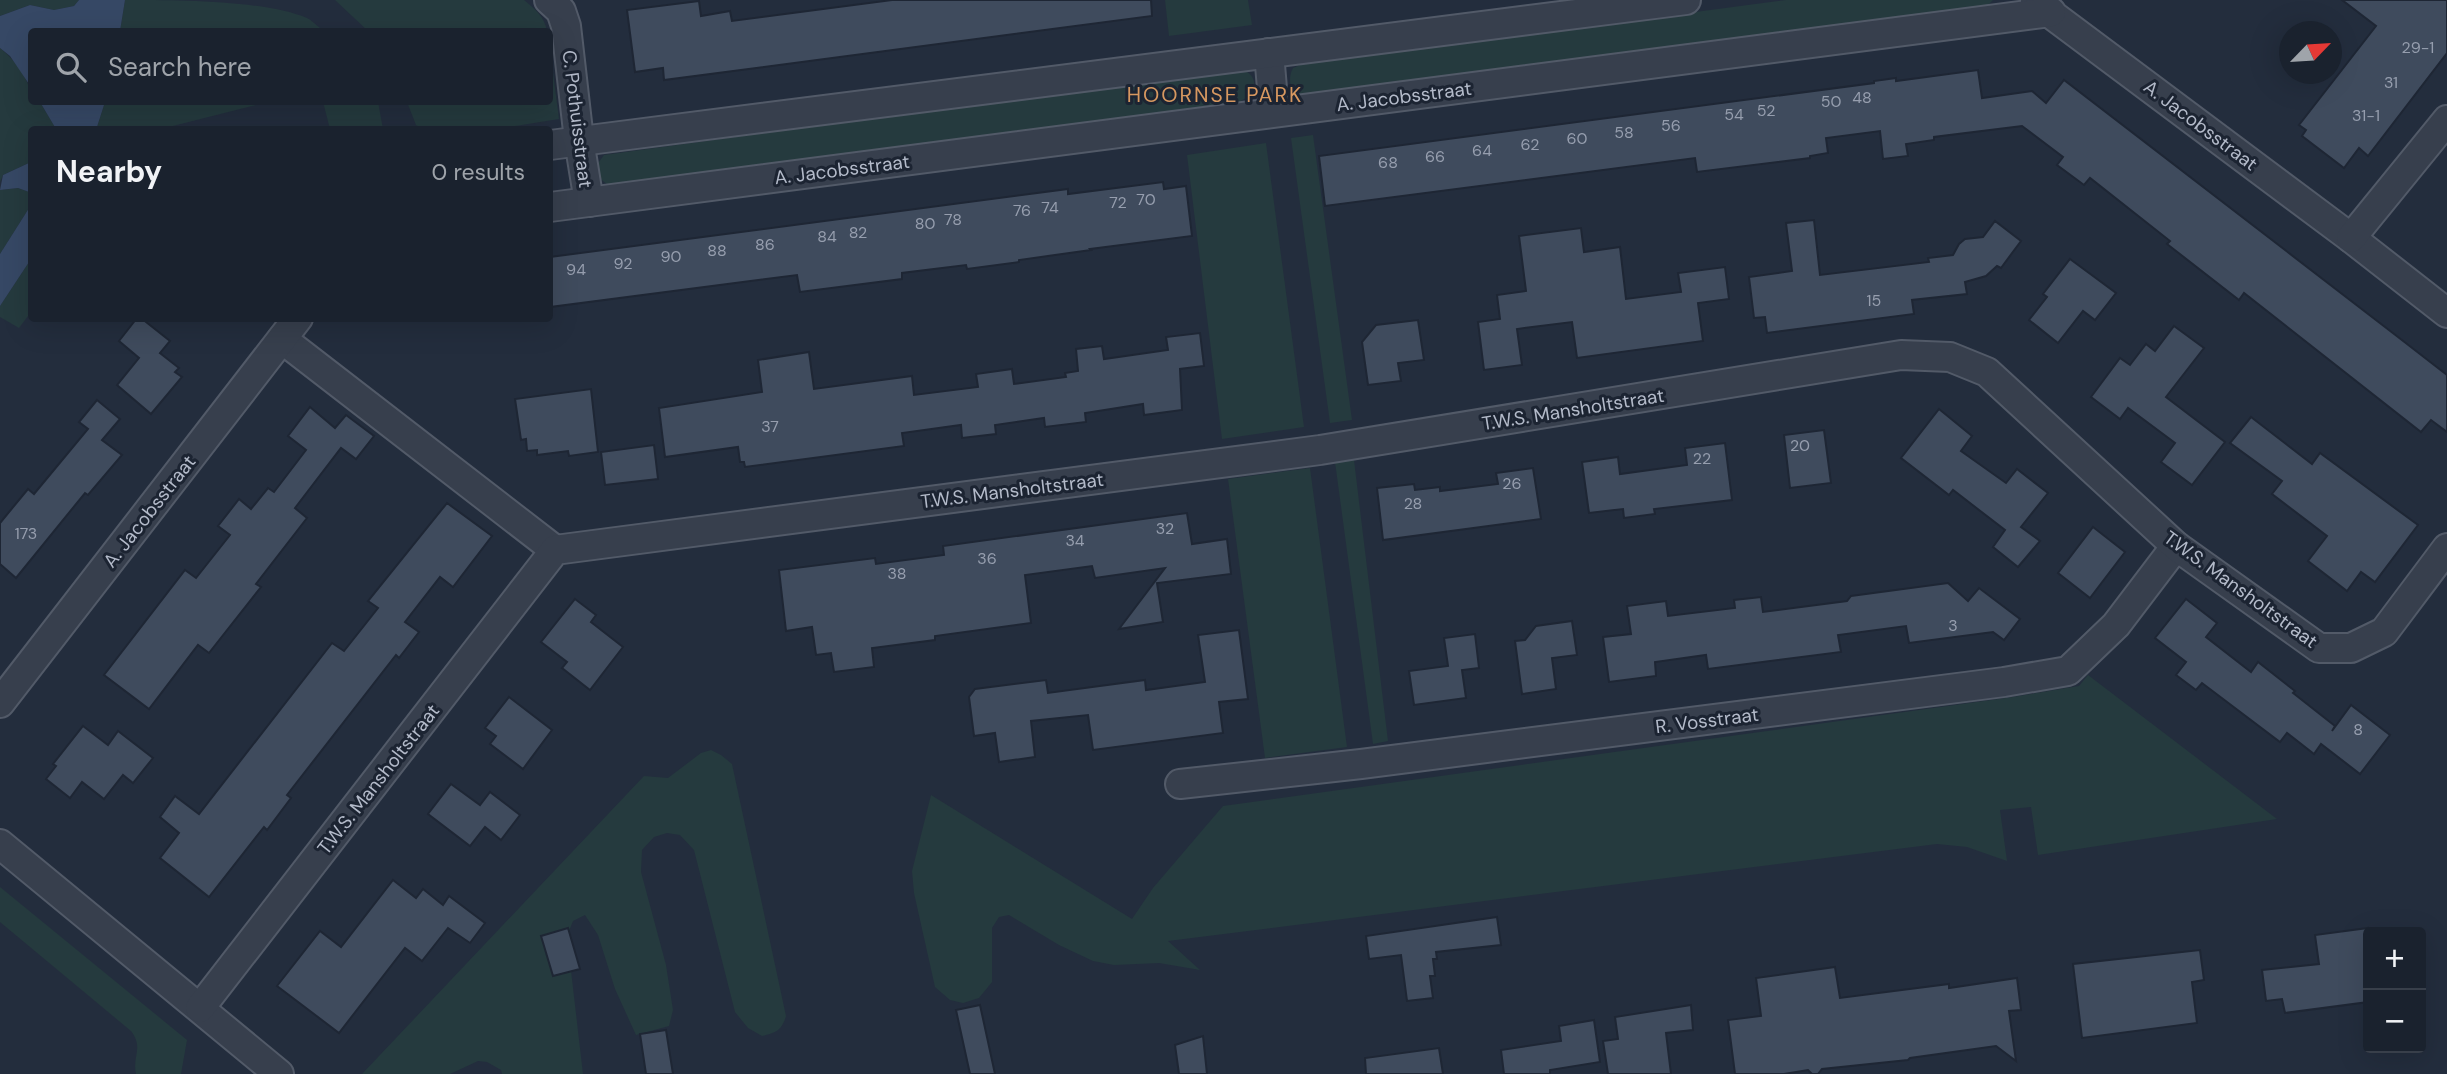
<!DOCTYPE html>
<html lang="en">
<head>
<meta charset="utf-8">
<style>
	body { margin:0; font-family:"DM Sans",sans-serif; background:#272f3a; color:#f1f3f6 }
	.controls { position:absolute; right:21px; bottom:21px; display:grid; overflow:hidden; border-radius:7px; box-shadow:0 7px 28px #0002 }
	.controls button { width:63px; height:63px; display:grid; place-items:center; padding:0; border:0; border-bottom:2px solid #383f4a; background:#1a222e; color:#f1f3f6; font:35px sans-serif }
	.compass { position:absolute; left:2279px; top:21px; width:63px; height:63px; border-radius:50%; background:#1a222e; box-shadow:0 7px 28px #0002; rotate:65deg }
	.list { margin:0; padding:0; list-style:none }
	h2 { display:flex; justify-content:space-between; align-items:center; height:91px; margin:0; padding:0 28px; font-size:30px }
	h2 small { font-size:23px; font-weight:400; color:#9fa4aa }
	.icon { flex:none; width:38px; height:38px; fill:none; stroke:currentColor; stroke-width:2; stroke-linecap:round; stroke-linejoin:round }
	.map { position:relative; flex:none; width:2447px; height:1074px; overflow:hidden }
	.search { position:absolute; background:#1a222e; box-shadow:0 7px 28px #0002; left:28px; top:28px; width:525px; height:77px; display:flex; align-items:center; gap:18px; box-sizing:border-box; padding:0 24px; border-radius:7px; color:#9fa4aa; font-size:26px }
	.panel { position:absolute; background:#1a222e; box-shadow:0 7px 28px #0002; left:28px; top:126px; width:525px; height:196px; border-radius:7px }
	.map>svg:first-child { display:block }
</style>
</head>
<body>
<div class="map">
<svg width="2447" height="1074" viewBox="0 0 2447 1074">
	<rect width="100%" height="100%" fill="#232d3d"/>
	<!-- green -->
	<g fill="#253a3e">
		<path d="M 0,0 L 79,0 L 74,6 L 54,10 L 30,5 L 0,16 Z"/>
		<path d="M 125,0 C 177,0 263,0 307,18 C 313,21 318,27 324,31 L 120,31 Z"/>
		<path d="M 335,0 L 524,0 C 536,10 544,16 547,31 L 368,31 Z"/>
		<path d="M 1165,0 L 1248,0 L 1252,25 L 1169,36 Z"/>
		<path d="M 1786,0 L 1993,0 L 1984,9 L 1298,96 C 1289,90 1288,77 1293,68 L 1303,64 Z"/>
		<path d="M 0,48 C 16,61 31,81 32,102 L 40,102 L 56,129 L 32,130 L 31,162 L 3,175 L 0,182 Z"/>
		<path d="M 550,49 L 559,119 L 498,129 L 422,129 L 416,125 L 407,102 L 550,102 Z"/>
		<path d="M 1240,68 C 1264,78 1255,98 1233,104 L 609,186 L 597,176 L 596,166 L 604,155 Z"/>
		<path d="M 105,102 L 268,102 L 161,129 L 96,130 Z"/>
		<path d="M 323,102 L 378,102 L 383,129 L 330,129 Z"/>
		<path d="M 1313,135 L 1352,420 L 1330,423 L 1291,138 Z"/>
		<path d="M 1266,143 L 1304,427 L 1222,439 L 1187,155 Z"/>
		<path d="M 18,188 L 29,192 L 31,205 L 0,254 L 0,190 Z"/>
		<path d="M 31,259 L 31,312 L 19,328 L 0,317 L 0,306 Z"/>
		<path d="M 1354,460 L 1388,741 L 1373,744 L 1335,462 Z"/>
		<path d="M 1310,468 L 1347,747 L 1265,758 L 1228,479 Z"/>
		<path d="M 2088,675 L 2277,819 L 2038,855 L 2031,807 L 2000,810 L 2007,861 L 1967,847 L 1937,844 L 1168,941 L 1200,970 L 1159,963 L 1114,965 L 1093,961 L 1059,945 L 1009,915 L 999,917 L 992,928 L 992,982 L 979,998 L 963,1003 L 950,1000 L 935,987 L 914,893 L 912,871 L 931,795 L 1132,919 L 1153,888 L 1223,806 L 2013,697 L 2079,686 Z"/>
		<path d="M 711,750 L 721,755 L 732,764 L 786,1016 C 782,1030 776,1033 762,1036 L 748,1028 L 735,1012 L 694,850 L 680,835 L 667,833 L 654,837 L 642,850 L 641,872 L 666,965 L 673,1010 L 669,1026 L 636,1035 L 615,989 L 598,935 L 585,915 L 573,921 L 567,936 L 583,1074 L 502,1074 L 501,1070 L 487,1062 L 478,1061 L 450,1074 L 362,1074 L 644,776 L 668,778 L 701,753 Z"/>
		<path d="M 0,887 L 187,1040 L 181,1074 L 136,1074 C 132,1056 144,1048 131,1031 L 0,922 Z"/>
	</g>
	<!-- water -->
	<g fill="#364865">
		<path d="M 79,0 L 125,0 L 120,31 L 32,32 L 31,87 L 10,56 L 0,48 L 0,16 L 30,5 L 54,10 L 74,6 Z"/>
		<path d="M 40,102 L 105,102 L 96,130 L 56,129 Z"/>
		<path d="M 31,162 L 31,198 L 29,192 L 18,188 L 0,190 L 3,175 Z"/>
		<path d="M 31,205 L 31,259 L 0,306 L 0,254 Z"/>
	</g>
	<!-- building -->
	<g fill="#3f4b5d" stroke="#1e2634" stroke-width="2">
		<path d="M 892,0 L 1151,0 L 1152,16 L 664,80 L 663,68 L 635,72 L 627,10 L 699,1 L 701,16 L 730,11 L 732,21 Z"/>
		<path d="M 2342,0 L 2447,0 L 2447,53 L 2368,156 L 2359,148 L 2344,168 L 2302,136 L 2306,130 L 2299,125 L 2376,26 Z"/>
		<path d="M 1978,70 L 1982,98 L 2032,91 L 2046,103 L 2064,80 L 2398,337 L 2447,375 L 2447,432 L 2431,420 L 2421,432 L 2244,293 L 2239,300 L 2167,244 L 2170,241 L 2090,178 L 2084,185 L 2057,165 L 2063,157 L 2022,126 L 1934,137 L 1934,140 L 1906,144 L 1908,156 L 1883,159 L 1880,131 L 1826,138 L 1828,153 L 1810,156 L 1810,158 L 1697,172 L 1695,158 L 1325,206 L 1319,156 L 1874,83 L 1874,81 L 1896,78 L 1896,81 Z"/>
		<path d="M 1163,182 L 1164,189 L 1186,186 L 1192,236 L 1090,249 L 1091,250 L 1019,260 L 1019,262 L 967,269 L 966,265 L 902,273 L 902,279 L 800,292 L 797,275 L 550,307 L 550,257 L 1068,189 L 1068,194 Z"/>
		<path d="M 1814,220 L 1820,275 L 1929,262 L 1928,258 L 1953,255 L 1959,244 L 1965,239 L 1983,237 L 1995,221 L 2021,241 L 2001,268 L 1997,266 L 1986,276 L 1965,282 L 1967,294 L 1912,300 L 1914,314 L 1767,333 L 1765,317 L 1754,318 L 1749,277 L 1792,271 L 1786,223 Z"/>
		<path d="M 1581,228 L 1584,252 L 1620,247 L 1626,299 L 1681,292 L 1678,273 L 1725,267 L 1729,299 L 1698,303 L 1703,341 L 1577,358 L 1572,322 L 1517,329 L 1522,365 L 1484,370 L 1478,322 L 1500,319 L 1497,295 L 1526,291 L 1519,236 Z"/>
		<path d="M 2070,259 L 2116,293 L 2095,320 L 2083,311 L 2058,343 L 2029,320 L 2047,297 L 2043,294 Z"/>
		<path d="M 137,318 L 141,318 L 170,341 L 160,353 L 179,368 L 175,372 L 182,377 L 151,414 L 117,385 L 139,358 L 119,341 Z"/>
		<path d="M 1418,320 L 1424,360 L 1398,363 L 1401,381 L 1368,385 L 1362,342 L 1376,325 Z"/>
		<path d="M 2174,326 L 2204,348 L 2166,397 L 2225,442 L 2192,485 L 2161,462 L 2175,443 L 2128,408 L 2120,419 L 2091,397 L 2120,358 L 2130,365 L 2146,344 L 2155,351 Z"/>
		<path d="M 1200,333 L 1204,366 L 1180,369 L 1182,410 L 1144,415 L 1143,404 L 1085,413 L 1086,422 L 1045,427 L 1044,418 L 995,425 L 996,434 L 962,438 L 961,425 L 902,433 L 904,446 L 745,467 L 744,462 L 740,462 L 738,447 L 665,457 L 659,408 L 762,392 L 758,360 L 809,352 L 814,389 L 912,376 L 914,395 L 978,387 L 976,374 L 1012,369 L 1014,384 L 1066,377 L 1065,373 L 1078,371 L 1076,349 L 1102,346 L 1104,359 L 1168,350 L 1166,337 Z"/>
		<path d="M 591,389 L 598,452 L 569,456 L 568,451 L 537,455 L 537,450 L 527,451 L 526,439 L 521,440 L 515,399 Z"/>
		<path d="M 97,400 L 120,419 L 102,440 L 122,455 L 88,495 L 85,493 L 16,578 L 0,564 L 0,523 L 28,489 L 34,494 L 88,429 L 79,422 Z"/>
		<path d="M 310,407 L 335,428 L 346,415 L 374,436 L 356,459 L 341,448 L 295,508 L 307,518 L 256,584 L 261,587 L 209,653 L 198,645 L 149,709 L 104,675 L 185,570 L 196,578 L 230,535 L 218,526 L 239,499 L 251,509 L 268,488 L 274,492 L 306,450 L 288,436 Z"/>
		<path d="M 1939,409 L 1972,436 L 1961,451 L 2006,483 L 2017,469 L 2048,493 L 2021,527 L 2040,541 L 2018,567 L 1993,547 L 2005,530 L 1953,490 L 1949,495 L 1901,458 Z"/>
		<path d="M 2251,417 L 2312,464 L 2320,453 L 2418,525 L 2375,582 L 2361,572 L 2347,591 L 2308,561 L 2327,536 L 2272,494 L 2282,481 L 2230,443 Z"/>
		<path d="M 1824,430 L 1831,483 L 1790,488 L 1784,435 Z"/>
		<path d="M 1725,443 L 1732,500 L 1654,509 L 1655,514 L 1624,518 L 1623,509 L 1589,513 L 1582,462 L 1618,457 L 1620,474 L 1687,465 L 1685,448 Z"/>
		<path d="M 654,445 L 658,479 L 605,485 L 601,452 Z"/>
		<path d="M 1533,468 L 1541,519 L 1383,540 L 1377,488 L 1414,484 L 1415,490 L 1440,487 L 1440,491 L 1498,484 L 1496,473 Z"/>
		<path d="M 447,503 L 492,536 L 453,587 L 440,577 L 405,622 L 419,632 L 399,658 L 396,655 L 287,795 L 291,798 L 267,830 L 264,827 L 209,897 L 160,858 L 179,833 L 160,817 L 175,796 L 199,814 L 332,643 L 344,651 L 378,608 L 368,601 Z"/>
		<path d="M 1187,513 L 1192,544 L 1227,539 L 1231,574 L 1157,583 L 1163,622 L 1119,629 L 1165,568 L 1095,578 L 1092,566 L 1025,575 L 1031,623 L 935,636 L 935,640 L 872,648 L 874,667 L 834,672 L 831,653 L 816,655 L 812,627 L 786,631 L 779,570 L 875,558 L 876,564 L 944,555 L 943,546 Z"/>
		<path d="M 2093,527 L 2125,552 L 2090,598 L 2058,573 Z"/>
		<path d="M 1948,583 L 1968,601 L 1979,588 L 2020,619 L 2004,640 L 1993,632 L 1909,643 L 1906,626 L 1838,635 L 1841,652 L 1708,669 L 1706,655 L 1655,662 L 1656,676 L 1609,682 L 1603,637 L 1631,634 L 1627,606 L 1666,601 L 1668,616 L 1735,608 L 1734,600 L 1761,597 L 1763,612 L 1847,601 L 1851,596 Z"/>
		<path d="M 575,599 L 596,615 L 591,622 L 623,647 L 590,690 L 562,668 L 567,662 L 541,642 Z"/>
		<path d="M 2186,599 L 2217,623 L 2206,637 L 2251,672 L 2258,662 L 2295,691 L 2293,693 L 2335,726 L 2332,731 L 2351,705 L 2390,735 L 2360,774 L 2321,744 L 2314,754 L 2287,733 L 2280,742 L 2202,683 L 2196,690 L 2176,675 L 2186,662 L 2155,638 Z"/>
		<path d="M 1572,621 L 1577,655 L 1552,658 L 1556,689 L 1522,694 L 1515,641 L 1525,640 L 1536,626 Z"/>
		<path d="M 1239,630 L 1248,699 L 1219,702 L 1223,733 L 1093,750 L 1088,715 L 1031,721 L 1035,757 L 999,762 L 995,733 L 974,736 L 969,697 L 975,689 L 1046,680 L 1048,693 L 1145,680 L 1146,690 L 1205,682 L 1198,635 Z"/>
		<path d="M 1475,634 L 1479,668 L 1462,670 L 1466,698 L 1414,705 L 1409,671 L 1448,666 L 1444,638 Z"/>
		<path d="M 509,697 L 552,730 L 523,769 L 490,744 L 496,736 L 485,728 Z"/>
		<path d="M 83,726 L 108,745 L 118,731 L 153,758 L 133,783 L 123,775 L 104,799 L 82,782 L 70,798 L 46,779 L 56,766 L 53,764 Z"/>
		<path d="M 451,784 L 480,805 L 490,792 L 520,815 L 501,840 L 485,827 L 470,846 L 428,814 Z"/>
		<path d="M 393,880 L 416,898 L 423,889 L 443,905 L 449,896 L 485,923 L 470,943 L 448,928 L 422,961 L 405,948 L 339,1033 L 277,986 L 320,931 L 341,947 Z"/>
		<path d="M 1497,917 L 1501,945 L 1436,952 L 1437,959 L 1433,959 L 1435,976 L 1430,976 L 1433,998 L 1407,1001 L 1401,955 L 1369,959 L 1366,936 Z"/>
		<path d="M 568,928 L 580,969 L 553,976 L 541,936 Z"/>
		<path d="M 2368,928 L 2368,1002 L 2285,1013 L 2282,999 L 2266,1001 L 2262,970 L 2319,964 L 2315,935 Z"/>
		<path d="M 2200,950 L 2204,980 L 2192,982 L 2197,1023 L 2082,1038 L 2073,964 Z"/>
		<path d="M 1835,967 L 1840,998 L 1949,984 L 1949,988 L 2017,978 L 2021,1010 L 2009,1011 L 2016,1061 L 1996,1046 L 1910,1058 L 1908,1060 L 1822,1069 L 1818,1074 L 1812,1074 L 1808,1070 L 1784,1074 L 1735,1074 L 1728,1020 L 1761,1016 L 1756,978 Z"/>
		<path d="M 980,1005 L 995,1074 L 970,1074 L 956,1010 Z"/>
		<path d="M 1691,1005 L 1693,1030 L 1666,1033 L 1671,1074 L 1608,1074 L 1603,1041 L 1618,1039 L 1615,1017 Z"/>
		<path d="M 1594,1020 L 1600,1062 L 1550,1070 L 1550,1074 L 1504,1074 L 1501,1050 L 1561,1041 L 1559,1026 Z"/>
		<path d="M 666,1030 L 673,1074 L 646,1074 L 640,1034 Z"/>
		<path d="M 1203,1036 L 1207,1074 L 1179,1074 L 1175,1045 Z"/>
		<path d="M 1439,1048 L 1443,1074 L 1366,1074 L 1365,1058 Z"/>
	</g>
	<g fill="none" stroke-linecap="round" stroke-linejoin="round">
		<defs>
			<g id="street">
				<path d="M 549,0 L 561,11 L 566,26 L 579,140 L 589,202"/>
				<path d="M 2035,2 L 2351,238 L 2447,313"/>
				<path d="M 1269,53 L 1274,112"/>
				<path d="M 550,145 L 1686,0"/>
				<path d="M 550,207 L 2051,12"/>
				<path d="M 2351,238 L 2447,120"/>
				<path d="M 282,339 L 555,550"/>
				<path d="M 0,703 L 298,318"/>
				<path d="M 1180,784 L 1361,764 L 2004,682 L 2068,671 L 2116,625 L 2176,546"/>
				<path d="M 0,844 L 279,1074"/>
				<path d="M 200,1008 L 555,550 L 1320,450 L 1901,355 L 1950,357 L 1987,372 L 2176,546 L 2319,648 L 2351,648 L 2384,632 L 2447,548"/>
			</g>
		</defs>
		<!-- street casing -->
		<use href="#street" stroke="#525a68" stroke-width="32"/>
		<!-- street -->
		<use href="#street" stroke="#373f4d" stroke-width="28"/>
	</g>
	<g text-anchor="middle" stroke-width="6" stroke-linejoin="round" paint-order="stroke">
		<!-- number labels -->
		<g font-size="16" fill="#969eae">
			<text x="2418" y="53">29-1</text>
			<text x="2391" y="88">31</text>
			<text x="1862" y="103">48</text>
			<text x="1831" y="107">50</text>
			<text x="1766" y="116">52</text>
			<text x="1734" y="120">54</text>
			<text x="2366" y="121">31-1</text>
			<text x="1671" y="131">56</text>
			<text x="1624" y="138">58</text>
			<text x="1577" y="144">60</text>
			<text x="1530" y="150">62</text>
			<text x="1482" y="156">64</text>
			<text x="1435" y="162">66</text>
			<text x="1388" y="168">68</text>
			<text x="1146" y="205">70</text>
			<text x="1118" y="208">72</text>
			<text x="1050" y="213">74</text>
			<text x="1022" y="216">76</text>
			<text x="953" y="225">78</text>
			<text x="925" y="229">80</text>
			<text x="858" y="238">82</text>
			<text x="827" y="242">84</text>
			<text x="765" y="250">86</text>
			<text x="717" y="256">88</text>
			<text x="671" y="262">90</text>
			<text x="623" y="269">92</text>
			<text x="576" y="275">94</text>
			<text x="1874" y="306">15</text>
			<text x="770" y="432">37</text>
			<text x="1800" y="451">20</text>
			<text x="1702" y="464">22</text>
			<text x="1512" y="489">26</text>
			<text x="1413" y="509">28</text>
			<text x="1165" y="534">32</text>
			<text x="26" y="539">173</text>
			<text x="1075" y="546">34</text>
			<text x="987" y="564">36</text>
			<text x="897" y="579">38</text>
			<text x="1953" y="631">3</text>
			<text x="2358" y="735">8</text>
		</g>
		<!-- street labels -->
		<g font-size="19" fill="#b3bac9" stroke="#1c2432">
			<text transform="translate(1404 96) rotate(-7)" y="7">A. Jacobsstraat</text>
			<text transform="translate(578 119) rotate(83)" y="7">C. Pothuisstraat</text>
			<text transform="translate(2201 125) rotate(37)" y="7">A. Jacobsstraat</text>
			<text transform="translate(842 169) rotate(-7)" y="7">A. Jacobsstraat</text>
			<text transform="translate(1573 409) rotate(-9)" y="7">T.W.S. Mansholtstraat</text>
			<text transform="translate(1012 490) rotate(-7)" y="7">T.W.S. Mansholtstraat</text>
			<text transform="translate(149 511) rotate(-52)" y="7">A. Jacobsstraat</text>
			<text transform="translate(2241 589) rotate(36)" y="7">T.W.S. Mansholtstraat</text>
			<text transform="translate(1707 720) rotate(-7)" y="7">R. Vosstraat</text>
			<text transform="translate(378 779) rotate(-52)" y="7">T.W.S. Mansholtstraat</text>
		</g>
		<!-- neighbourhood labels -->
		<g font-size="21" letter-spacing="2" fill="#d79860" stroke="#1c2432">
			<text x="1215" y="102">HOORNSE PARK</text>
		</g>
	</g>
</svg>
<div class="controls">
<button>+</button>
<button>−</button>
</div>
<svg class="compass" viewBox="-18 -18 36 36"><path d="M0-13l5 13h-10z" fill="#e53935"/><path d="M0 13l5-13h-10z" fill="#9fa4aa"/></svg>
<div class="search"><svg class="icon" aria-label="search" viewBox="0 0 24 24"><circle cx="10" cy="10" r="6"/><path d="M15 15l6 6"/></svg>Search here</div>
<section class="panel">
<h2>Nearby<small>0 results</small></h2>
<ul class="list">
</ul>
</section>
</div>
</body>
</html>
